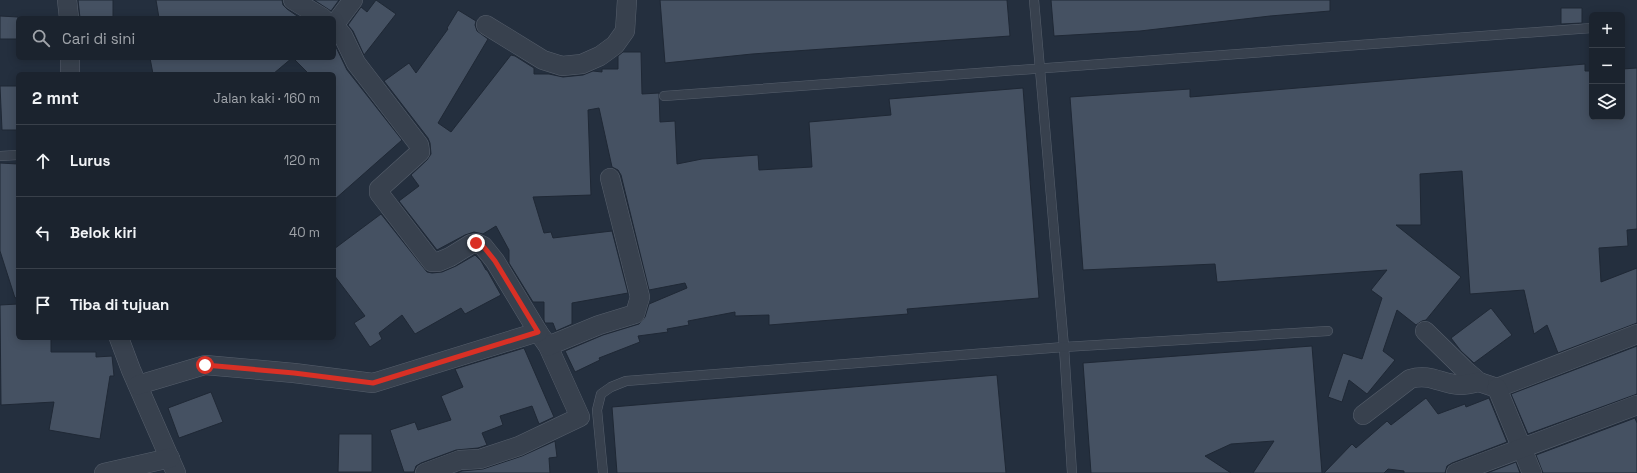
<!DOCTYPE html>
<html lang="id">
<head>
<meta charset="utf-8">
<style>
	body { margin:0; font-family:"Space Grotesk",sans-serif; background:#282f3a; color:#f1f3f6 }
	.controls { position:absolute; right:12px; top:12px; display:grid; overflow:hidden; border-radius:6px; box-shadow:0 2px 10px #0003 }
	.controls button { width:36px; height:36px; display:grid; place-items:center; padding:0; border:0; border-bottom:1px solid #39404a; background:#1b232e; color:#f1f3f6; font:20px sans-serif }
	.stop { position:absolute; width:12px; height:12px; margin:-9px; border:3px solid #d93025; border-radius:50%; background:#fff }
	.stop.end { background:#d93025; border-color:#fff; box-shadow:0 1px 4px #0008 }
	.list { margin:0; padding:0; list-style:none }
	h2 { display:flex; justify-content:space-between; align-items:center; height:52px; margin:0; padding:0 16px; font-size:17px }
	h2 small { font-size:13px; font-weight:400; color:#a0a4aa }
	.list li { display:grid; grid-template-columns:26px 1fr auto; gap:12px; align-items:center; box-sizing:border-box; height:72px; padding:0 16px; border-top:1px solid #39404a }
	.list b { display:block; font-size:15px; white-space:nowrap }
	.list em { font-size:13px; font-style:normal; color:#a0a4aa }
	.icon { flex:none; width:22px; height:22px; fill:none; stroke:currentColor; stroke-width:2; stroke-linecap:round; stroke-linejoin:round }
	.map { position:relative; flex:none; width:1637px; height:473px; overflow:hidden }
	.search { position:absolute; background:#1b232e; box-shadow:0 2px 10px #0003; left:16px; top:16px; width:320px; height:44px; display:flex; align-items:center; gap:10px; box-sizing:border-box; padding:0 14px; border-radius:6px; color:#a0a4aa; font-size:15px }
	.panel { position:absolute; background:#1b232e; box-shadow:0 2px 10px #0003; left:16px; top:72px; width:320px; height:268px; border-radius:6px }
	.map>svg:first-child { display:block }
</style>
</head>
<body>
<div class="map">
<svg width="1637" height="473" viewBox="0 0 1637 473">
	<rect width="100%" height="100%" fill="#242f3e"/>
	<!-- building -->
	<g fill="#455162" stroke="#1f2835">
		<path d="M 78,0 L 113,0 L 113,18 L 80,18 Z"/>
		<path d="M 156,0 L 282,0 L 283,5 L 287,9 L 300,18 L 159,18 Z"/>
		<path d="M 314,0 L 339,0 L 331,11 Z"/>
		<path d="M 376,0 L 396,14 L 364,55 L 353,31 L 348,25 L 361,7 L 367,12 Z"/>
		<path d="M 660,0 L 1007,0 L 1010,36 L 752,54 L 665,63 Z"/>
		<path d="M 1051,0 L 1330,0 L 1330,11 L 1270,16 L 1140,31 L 1054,36 Z"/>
		<path d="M 1561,8 L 1582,8 L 1582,23 L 1561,24 Z"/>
		<path d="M 458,10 L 476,21 L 475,25 L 477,31 L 488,39 L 438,123 L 451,132 L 511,55 L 515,56 L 534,68 L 534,74 L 549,74 L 563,77 L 583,75 L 593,71 L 602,72 L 602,69 L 618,69 L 618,56 L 623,52 L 641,52 L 642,94 L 659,93 L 660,122 L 675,121 L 677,164 L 702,159 L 758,155 L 759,170 L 812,167 L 809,122 L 891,115 L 889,99 L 1023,88 L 1039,298 L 907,309 L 908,314 L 769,325 L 769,315 L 735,316 L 735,312 L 688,321 L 689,325 L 667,329 L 668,332 L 638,336 L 640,342 L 599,358 L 600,360 L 575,372 L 565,351 L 603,335 L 639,324 L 645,317 L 649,304 L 687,288 L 685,283 L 649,290 L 621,175 L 618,170 L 612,167 L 599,108 L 588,110 L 591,195 L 533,197 L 544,233 L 551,232 L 553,238 L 612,231 L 628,293 L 572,303 L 572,324 L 556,331 L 553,323 L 545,323 L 544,320 L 544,302 L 533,302 L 509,263 L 509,250 L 496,226 L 483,234 L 474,232 L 465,235 L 437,250 L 399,201 L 419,186 L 411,175 L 427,160 L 431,154 L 430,143 L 428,138 L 384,81 L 409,63 L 416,73 L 448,29 L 447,28 Z"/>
		<path d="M 0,16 L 18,17 L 18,39 L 0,39 Z"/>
		<path d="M 334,43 L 347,70 L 402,140 L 334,200 L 334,74 L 309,74 L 293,58 L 334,58 Z"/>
		<path d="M 150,58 L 292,58 L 273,74 L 153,74 Z"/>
		<path d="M 1585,64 L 1585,71 L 1592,71 L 1592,117 L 1622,117 L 1622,69 L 1637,68 L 1637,229 L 1627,230 L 1628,246 L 1599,248 L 1601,282 L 1637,268 L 1637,323 L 1558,353 L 1547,325 L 1534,334 L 1524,290 L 1470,294 L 1462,171 L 1420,174 L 1421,225 L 1396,225 L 1461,277 L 1426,320 L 1422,321 L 1416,325 L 1397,310 L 1383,351 L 1395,360 L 1367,394 L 1349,380 L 1342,402 L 1328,397 L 1343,353 L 1362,359 L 1382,298 L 1371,290 L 1387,270 L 1217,282 L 1215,264 L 1083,270 L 1070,97 L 1190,89 L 1190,97 Z"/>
		<path d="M 0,86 L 18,86 L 18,130 L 2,130 Z"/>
		<path d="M 0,163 L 18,164 L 18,297 L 15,298 L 0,251 Z"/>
		<path d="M 381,214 L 427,272 L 432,273 L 442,272 L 456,266 L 475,255 L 481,261 L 486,270 L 487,270 L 501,295 L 465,314 L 461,308 L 415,334 L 402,315 L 379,333 L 382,339 L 370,347 L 354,323 L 365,316 L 334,275 L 334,249 Z"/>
		<path d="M 18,304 L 18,338 L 51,338 L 51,352 L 96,352 L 96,357 L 112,356 L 114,376 L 110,376 L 100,439 L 49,430 L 54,402 L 1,405 L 0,305 Z"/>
		<path d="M 1491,308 L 1512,335 L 1474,363 L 1461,351 L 1451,338 Z"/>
		<path d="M 1312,346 L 1322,473 L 1253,473 L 1274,441 L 1231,444 L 1205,456 L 1231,473 L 1091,473 L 1083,363 Z"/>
		<path d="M 1637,346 L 1637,394 L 1528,434 L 1511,394 Z"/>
		<path d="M 524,348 L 554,417 L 539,424 L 532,406 L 500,416 L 503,425 L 482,433 L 487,445 L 478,448 L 456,450 L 421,463 L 416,466 L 414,472 L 404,472 L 390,430 L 415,422 L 418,430 L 451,420 L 441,396 L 463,387 L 455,369 Z"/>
		<path d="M 997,375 L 1006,473 L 617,473 L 612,407 Z"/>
		<path d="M 211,392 L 223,422 L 179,438 L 168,408 Z"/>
		<path d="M 1426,398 L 1438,414 L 1465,404 L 1466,407 L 1489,398 L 1507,442 L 1452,463 L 1447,466 L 1445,473 L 1404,473 L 1404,471 L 1388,469 L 1384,473 L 1324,473 L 1352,444 L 1356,448 L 1387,421 L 1391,425 Z"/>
		<path d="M 1635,418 L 1637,423 L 1637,473 L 1543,473 L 1536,455 Z"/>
		<path d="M 339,434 L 372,434 L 372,472 L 338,472 Z"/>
		<path d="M 555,441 L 557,457 L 549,458 L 550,473 L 457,473 L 462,471 L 483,469 L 522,456 Z"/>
		<path d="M 1516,462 L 1520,473 L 1487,473 Z"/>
	</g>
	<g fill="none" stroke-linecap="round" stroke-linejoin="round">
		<defs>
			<g id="service">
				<path d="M 1034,0 L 1064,347 L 1072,473"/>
				<path d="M 664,96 L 1592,28"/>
				<path d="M 0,156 L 18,155"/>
				<path d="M 603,473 L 597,410 L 601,394 L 611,387 L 626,381 L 1064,347 L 1328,331"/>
			</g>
			<g id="minor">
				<path d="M 67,0 L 69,18"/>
				<path d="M 293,0 L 323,18"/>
				<path d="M 334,25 L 343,36 L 356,63 L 419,145 L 420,152 L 379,189 L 379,193 L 432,262 L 438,262 L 450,257 L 471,244 L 476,243 L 483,246 L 495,261 L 538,332 L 548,346 L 580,417 L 519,446 L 480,459 L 460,460 L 425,473"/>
				<path d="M 334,25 L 353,0"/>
				<path d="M 486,25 L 543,60 L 562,66 L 582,64 L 600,56 L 615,45 L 625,31 L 627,0"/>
				<path d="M 70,58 L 70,74"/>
				<path d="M 1425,331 L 1465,370 L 1479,382 L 1497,388 L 1637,334"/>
				<path d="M 119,338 L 131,370 L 176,473"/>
				<path d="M 548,346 L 599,325 L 635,314 L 640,297 L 610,178"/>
				<path d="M 138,385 L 205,365 L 294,373 L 373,383 L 538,332"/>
				<path d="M 1497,388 L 1532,473"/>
				<path d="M 1363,415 L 1410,379 C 1430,373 1441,384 1460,385 C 1466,385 1473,383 1479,382"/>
				<path d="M 104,473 L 170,458"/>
				<path d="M 1456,473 L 1637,405"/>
			</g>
		</defs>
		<!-- service casing -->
		<use href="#service" stroke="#565f6c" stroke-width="10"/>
		<!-- minor casing -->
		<use href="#minor" stroke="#565f6c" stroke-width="20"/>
		<!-- service -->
		<use href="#service" stroke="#38414e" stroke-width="9"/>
		<!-- minor -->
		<use href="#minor" stroke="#38414e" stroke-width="19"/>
	</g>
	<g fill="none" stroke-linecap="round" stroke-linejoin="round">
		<!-- route -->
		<path stroke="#d93025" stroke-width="5" d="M 205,365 L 294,373 L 373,383 L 538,332 L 495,261 L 483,246 L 476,243"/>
	</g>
</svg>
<div class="controls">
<button>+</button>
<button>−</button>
<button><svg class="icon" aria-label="layers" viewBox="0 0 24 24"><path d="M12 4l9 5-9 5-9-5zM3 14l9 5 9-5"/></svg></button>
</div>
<div class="stop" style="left:205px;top:365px"></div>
<div class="stop end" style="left:476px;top:243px"></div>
<div class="search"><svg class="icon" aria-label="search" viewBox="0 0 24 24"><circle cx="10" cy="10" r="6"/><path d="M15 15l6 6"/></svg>Cari di sini</div>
<section class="panel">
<h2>2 mnt<small>Jalan kaki · 160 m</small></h2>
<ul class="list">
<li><svg class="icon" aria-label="ahead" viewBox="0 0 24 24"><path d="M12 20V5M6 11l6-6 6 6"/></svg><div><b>Lurus</b></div><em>120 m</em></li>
<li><svg class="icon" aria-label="left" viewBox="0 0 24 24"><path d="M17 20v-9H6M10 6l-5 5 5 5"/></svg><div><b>Belok kiri</b></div><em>40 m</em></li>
<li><svg class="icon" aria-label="arrive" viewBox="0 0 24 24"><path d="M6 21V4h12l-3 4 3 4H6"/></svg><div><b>Tiba di tujuan</b></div></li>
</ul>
</section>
</div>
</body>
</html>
